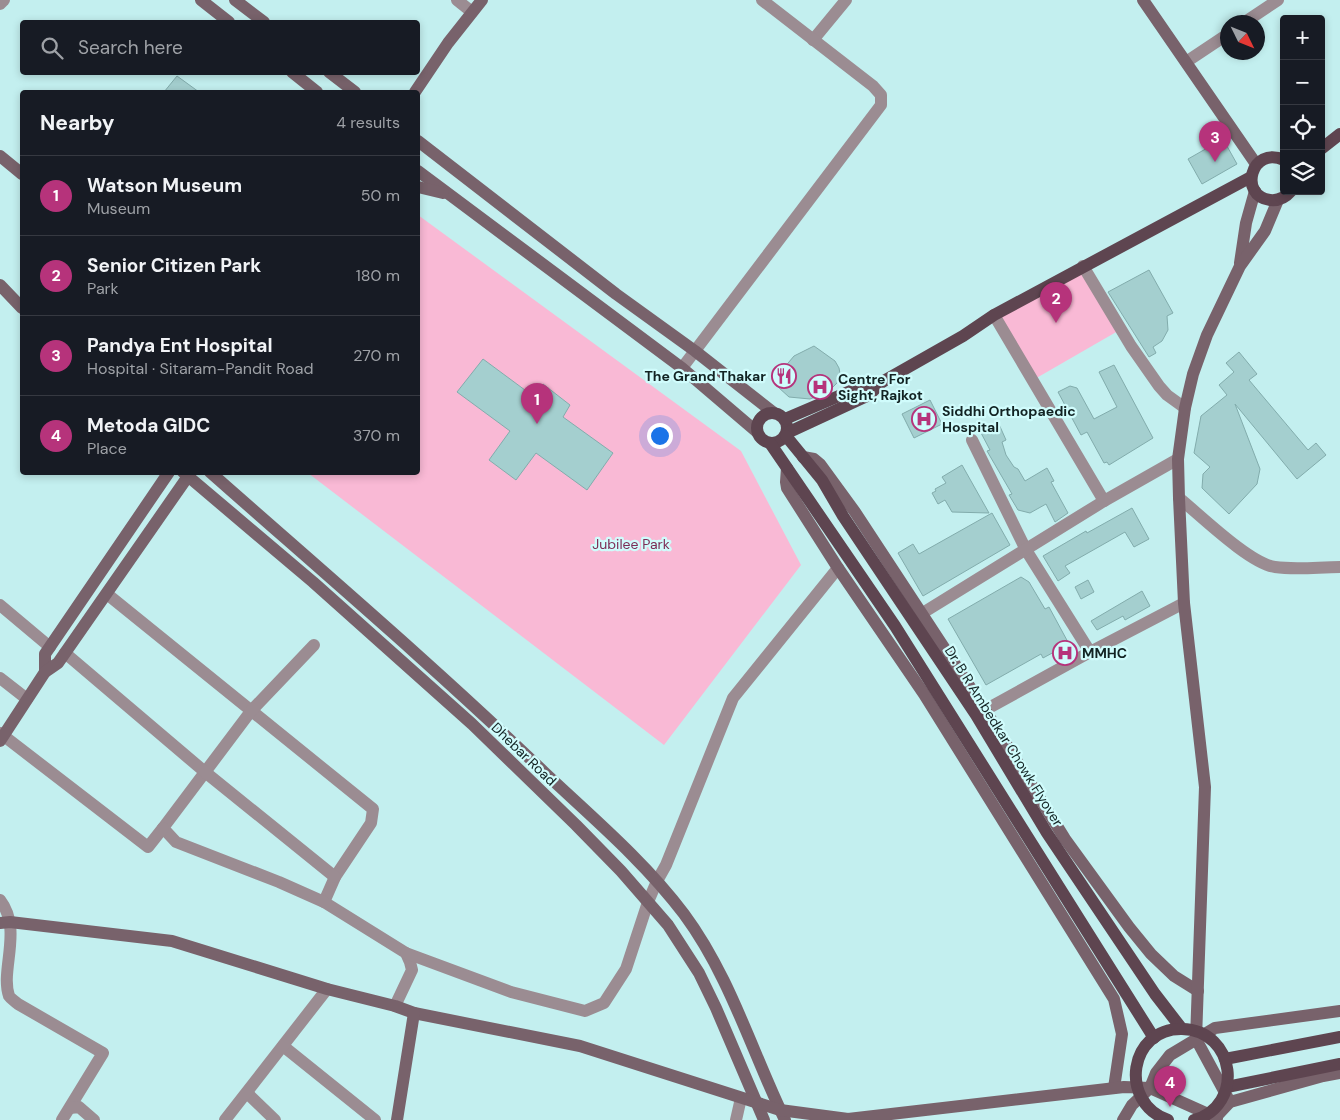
<!DOCTYPE html>
<html lang="en">
<head>
<meta charset="utf-8">
<style>
	body { margin:0; font-family:"DM Sans",sans-serif; background:#20242c; color:#f1f3f6 }
	.controls { position:absolute; right:15px; top:15px; display:grid; overflow:hidden; border-radius:5px; box-shadow:0 2px 8px #0003 }
	.controls button { width:45px; height:45px; display:grid; place-items:center; padding:0; border:0; border-bottom:1px solid #363941; background:#171b24; color:#f1f3f6; font:25px sans-serif }
	.compass { position:absolute; left:1220px; top:15px; width:45px; height:45px; border-radius:50%; background:#171b24; box-shadow:0 2px 8px #0003; rotate:133deg }
	.you { position:absolute; left:659px; top:435px; width:18px; height:18px; margin:-12px; border:4px solid #fff; border-radius:50%; background:#1a73e8; box-shadow:0 0 0 8px #1a73e833 }
	.badge { display:grid; place-items:center; width:32px; height:32px; border-radius:50%; background:#b6337b; color:#fff; font-size:16px; font-weight:700 }
	.pin { position:absolute; translate:-50% -41px; filter:drop-shadow(0 1px 2px #0008) }
	.pin::after { content:''; position:absolute; top:26px; width:18px; height:15px; background:inherit; clip-path:polygon(0 0,100% 0,50% 100%) }
	.list { margin:0; padding:0; list-style:none }
	h2 { display:flex; justify-content:space-between; align-items:center; height:65px; margin:0; padding:0 20px; font-size:21px }
	h2 small { font-size:16px; font-weight:400; color:#9ea1a6 }
	.list li { display:grid; grid-template-columns:32px 1fr auto; gap:15px; align-items:center; box-sizing:border-box; height:80px; padding:0 20px; border-top:1px solid #363941 }
	.list b { display:block; font-size:19px; white-space:nowrap }
	.list p { margin:0; font-size:16px; white-space:nowrap; color:#9ea1a6 }
	.list em { font-size:16px; font-style:normal; color:#9ea1a6 }
	.icon { flex:none; width:28px; height:28px; fill:none; stroke:currentColor; stroke-width:2; stroke-linecap:round; stroke-linejoin:round }
	.map { position:relative; flex:none; width:1340px; height:1120px; overflow:hidden }
	.search { position:absolute; background:#171b24; box-shadow:0 2px 8px #0003; left:20px; top:20px; width:400px; height:55px; display:flex; align-items:center; gap:12px; box-sizing:border-box; padding:0 18px; border-radius:5px; color:#9ea1a6; font-size:19px }
	.panel { position:absolute; background:#171b24; box-shadow:0 2px 8px #0003; left:20px; top:90px; width:400px; height:385px; border-radius:5px }
	.map>svg:first-child { display:block }
</style>
</head>
<body>
<div class="map">
<svg width="1340" height="1120" viewBox="0 0 1340 1120">
	<rect width="100%" height="100%" fill="#c3efef"/>
	<!-- green -->
	<g fill="#f9b9d5">
		<path d="M 418,215 L 741,451 L 801,565 L 664,745 L 308,473 L 418,472 Z"/>
		<path d="M 1083,266 L 1118,331 L 1033,380 L 994,315 Z"/>
	</g>
	<!-- building -->
	<g fill="#a4cfcf" stroke="#82acac">
		<path d="M 177,76 L 199,92 L 164,92 Z"/>
		<path d="M 1223,139 L 1237,164 L 1202,184 L 1188,159 Z"/>
		<path d="M 1149,270 L 1173,313 L 1167,316 L 1168,330 L 1162,341 L 1153,347 L 1156,353 L 1149,357 L 1108,292 Z"/>
		<path d="M 814,346 L 835,361 L 839,368 L 841,379 L 828,392 L 810,399 L 789,397 L 778,387 L 778,375 L 794,356 Z"/>
		<path d="M 1239,352 L 1257,374 L 1249,380 L 1308,450 L 1316,443 L 1326,455 L 1297,479 L 1235,404 L 1260,469 L 1257,484 L 1229,514 L 1202,488 L 1203,474 L 1210,467 L 1194,453 L 1201,416 L 1227,395 L 1219,385 L 1234,372 L 1226,363 Z"/>
		<path d="M 483,359 L 533,396 L 543,384 L 570,405 L 563,417 L 613,453 L 587,490 L 536,453 L 516,480 L 489,460 L 510,431 L 457,392 Z"/>
		<path d="M 1114,365 L 1153,438 L 1109,465 L 1107,462 L 1104,463 L 1087,432 L 1081,435 L 1058,392 L 1070,386 L 1077,388 L 1094,419 L 1117,407 L 1099,372 Z"/>
		<path d="M 930,400 L 942,424 L 914,438 L 902,414 Z"/>
		<path d="M 998,422 L 1006,440 L 1002,442 L 1006,455 L 1014,467 L 1018,469 L 1025,481 L 1047,468 L 1054,481 L 1051,482 L 1068,513 L 1055,522 L 1046,504 L 1030,513 L 1018,510 L 1009,495 L 1012,494 L 987,451 L 990,450 L 980,431 Z"/>
		<path d="M 962,465 L 989,513 L 952,512 L 945,500 L 938,504 L 932,493 L 936,491 L 935,489 L 946,483 L 942,477 Z"/>
		<path d="M 1132,508 L 1149,539 L 1134,547 L 1125,532 L 1065,566 L 1070,573 L 1058,581 L 1043,556 L 1086,531 L 1087,533 Z"/>
		<path d="M 992,513 L 1010,545 L 923,596 L 898,553 L 913,544 L 919,554 Z"/>
		<path d="M 1021,577 L 1029,582 L 1045,609 L 1049,607 L 1069,644 L 1043,658 L 1041,654 L 986,685 L 948,619 Z"/>
		<path d="M 1088,580 L 1094,592 L 1081,599 L 1075,587 Z"/>
		<path d="M 1142,591 L 1150,606 L 1125,620 L 1123,616 L 1097,630 L 1091,621 Z"/>
	</g>
	<g fill="none" stroke-linecap="round" stroke-linejoin="round">
		<!-- street -->
		<g stroke="#9b8c92" stroke-width="12">
			<path d="M 457,0 L 472,12"/>
			<path d="M 0,4 L 4,0"/>
			<path d="M 1245,22 L 1278,0"/>
			<path d="M 813,40 L 846,0"/>
			<path d="M 1186,62 L 1228,34"/>
			<path d="M 1083,266 L 1131,346 L 1159,386 L 1167,395 L 1185,408"/>
			<path d="M 994,315 L 1104,501"/>
			<path d="M 682,368 L 881,105 L 881,95 L 873,86 L 762,0"/>
			<path d="M 972,440 L 1026,550 L 1090,652"/>
			<path d="M 1179,498 C 1200,515 1250,564 1275,567 C 1296,570 1319,567 1340,567"/>
			<path d="M 107,594 L 373,809 L 371,823 L 335,877 L 324,902"/>
			<path d="M 0,605 L 50,647"/>
			<path d="M 921,614 L 1104,501 L 1178,459"/>
			<path d="M 314,645 L 251,711 L 163,828 L 176,842 L 279,882 L 324,902 L 406,953 L 410,962 L 412,970 L 395,1006"/>
			<path d="M 65,653 L 205,772 L 335,877"/>
			<path d="M 0,678 L 27,699"/>
			<path d="M 985,710 L 1090,652 L 1184,603"/>
			<path d="M 0,733 L 148,847 L 163,828"/>
			<path d="M 0,900 C 23,930 0,970 9,996 C 11,999 15,1001 18,1004 L 103,1053 L 62,1120"/>
			<path d="M 406,953 L 511,992 L 585,1011 L 604,1003 L 626,969 L 648,902 L 657,881 L 666,865 L 733,698 L 838,568"/>
			<path d="M 283,1046 L 375,1120"/>
			<path d="M 247,1093 L 275,1120"/>
			<path d="M 70,1108 L 79,1107 L 94,1120"/>
			<path d="M 225,1120 L 327,989"/>
			<path d="M 736,1120 L 741,1098"/>
		</g>
		<!-- secondary -->
		<g stroke="#78626b" stroke-width="12">
			<path d="M 201,0 L 229,22"/>
			<path d="M 235,0 L 264,22"/>
			<path d="M 1143,0 L 1256,164"/>
			<path d="M 292,72 L 317,92"/>
			<path d="M 329,72 L 355,92"/>
			<path d="M 415,92 L 448,43 L 482,0"/>
			<path d="M 418,141 L 616,294 L 695,351 L 774,413"/>
			<path d="M 0,156 L 22,174"/>
			<path d="M 418,171 L 682,368 L 757,432"/>
			<path d="M 418,187 L 443,193"/>
			<path d="M 1240,263 L 1246,223 L 1255,191"/>
			<path d="M 0,285 L 22,308"/>
			<path d="M 803,457 L 814,459 L 820,464 L 855,512 L 985,710 L 1065,839 L 1129,927 L 1151,954 L 1174,976 L 1198,991"/>
			<path d="M 787,468 L 786,482 L 787,488 L 838,568 L 924,694 L 1114,999 L 1122,1034 L 1114,1088"/>
			<path d="M 183,472 L 313,582 L 472,724 L 576,825 L 621,871 L 668,925 L 699,973 L 716,1008 L 764,1120"/>
			<path d="M 210,472 C 322,571 437,669 545,773 C 593,818 645,862 684,914 C 730,976 752,1052 785,1120"/>
			<path d="M 45,672 L 45,654 L 169,472"/>
			<path d="M 0,741 L 45,672 L 58,663 L 191,472"/>
			<path d="M 0,923 L 10,922 L 172,941 L 327,989 L 395,1006 L 414,1013 L 580,1046 L 780,1110 L 848,1119 L 1124,1087 L 1150,1088 L 1217,1118"/>
			<path d="M 1230,1102 L 1196,1039 L 1205,787 L 1184,603 L 1179,498 L 1178,459 L 1185,408 L 1193,374 L 1207,335 L 1240,266 L 1265,231 L 1278,200"/>
			<path d="M 397,1120 L 414,1013"/>
			<path d="M 1123,1120 L 1132,1105 L 1150,1088 L 1156,1073 L 1170,1055 L 1215,1028 L 1340,1011"/>
			<path d="M 1213,1120 L 1230,1102 L 1323,1076 L 1340,1073"/>
		</g>
		<!-- primary -->
		<g stroke="#5e4550" stroke-width="12">
			<path d="M 1321,149 L 1340,134"/>
			<path d="M 1284,160 C 1251,145 1238,196 1270,200 C 1279,201 1285,198 1291,191"/>
			<circle cx="772" cy="428" r="15"/>
			<path d="M 785,419 L 860,387 L 882,382"/>
			<path d="M 787,433 L 869,395 L 882,382 L 963,336 L 994,315 L 1251,177"/>
			<path d="M 786,436 L 822,480 L 843,516 L 976,715 L 1047,833 L 1155,994 L 1182,1029"/>
			<path d="M 770,443 L 895,626 L 1154,1038"/>
			<path d="M 1225,1059 L 1340,1037"/>
			<path d="M 1227,1087 L 1340,1064"/>
		</g>
		<!-- primary-bridge -->
		<path stroke="#5e4550" stroke-width="12" d="M 1168,1120 C 1118,1102 1129,1028 1182,1029 C 1236,1030 1245,1106 1194,1120"/>
	</g>
	<!-- icons -->
	<defs>
		<symbol id="restaurant-ring" viewBox="-11 -11 22 22"><circle r="9.5" fill="#d0fcfc" stroke="#b6337b" stroke-width="1.5"/><path d="M-5-6h1v4h1v-4h1v4h1v-4h1v5L-1.5 .5V6h-2V.5L-5-1ZM5-6V6H3V1.5H1.5Q1.5-4 5-6Z" fill="#b6337b"/></symbol>
		<symbol id="hospital-ring" viewBox="-11 -11 22 22"><circle r="9.5" fill="#d0fcfc" stroke="#b6337b" stroke-width="1.5"/><path d="M-5-5h3v3.5h4V-5h3V5h-3V1.5h-4V5h-3Z" fill="#b6337b"/></symbol>
	</defs>
	<g fill-rule="evenodd">
		<use href="#restaurant-ring" x="770" y="362" width="28" height="28"/>
		<use href="#hospital-ring" x="806" y="373" width="28" height="28"/>
		<use href="#hospital-ring" x="910" y="405" width="28" height="28"/>
		<use href="#hospital-ring" x="1051" y="639" width="28" height="28"/>
	</g>
	<g text-anchor="middle" stroke-width="4.5" stroke-linejoin="round" paint-order="stroke">
		<!-- poi labels -->
		<g font-size="14" font-weight="bold" fill="#122323" stroke="#d0fcfc" text-anchor="start">
			<text x="766" y="381" text-anchor="end">The Grand Thakar</text>
			<text x="838" y="384">Centre For<tspan x="838" dy="16">Sight, Rajkot</tspan></text>
			<text x="942" y="416">Siddhi Orthopaedic<tspan x="942" dy="16">Hospital</tspan></text>
			<text x="1082" y="658">MMHC</text>
		</g>
		<!-- park labels -->
		<g font-size="14" fill="#7d2d56" stroke="#d0fcfc">
			<text x="631" y="549">Jubilee Park</text>
		</g>
		<!-- street labels -->
		<g font-size="14" fill="#122323" stroke="#d0fcfc">
			<text transform="translate(1004 736) rotate(58)" y="5">Dr. B R Ambedkar Chowk Flyover</text>
			<text transform="translate(524 754) rotate(44)" y="5">Dhebar Road</text>
		</g>
	</g>
</svg>
<div class="controls">
<button>+</button>
<button>−</button>
<button><svg class="icon" aria-label="locate" viewBox="0 0 24 24"><circle cx="12" cy="12" r="6"/><path d="M12 2v4M12 18v4M2 12h4M18 12h4"/></svg></button>
<button><svg class="icon" aria-label="layers" viewBox="0 0 24 24"><path d="M12 4l9 5-9 5-9-5zM3 14l9 5 9-5"/></svg></button>
</div>
<svg class="compass" viewBox="-18 -18 36 36"><path d="M0-13l5 13h-10z" fill="#e53935"/><path d="M0 13l5-13h-10z" fill="#9ea1a6"/></svg>
<div class="you"></div>
<div class="pin badge" style="left:537px;top:424px">1</div>
<div class="pin badge" style="left:1056px;top:323px">2</div>
<div class="pin badge" style="left:1215px;top:162px">3</div>
<div class="pin badge" style="left:1170px;top:1107px">4</div>
<div class="search"><svg class="icon" aria-label="search" viewBox="0 0 24 24"><circle cx="10" cy="10" r="6"/><path d="M15 15l6 6"/></svg>Search here</div>
<section class="panel">
<h2>Nearby<small>4 results</small></h2>
<ul class="list">
<li><span class="badge">1</span><div><b>Watson Museum</b><p>Museum</p></div><em>50 m</em></li>
<li><span class="badge">2</span><div><b>Senior Citizen Park</b><p>Park</p></div><em>180 m</em></li>
<li><span class="badge">3</span><div><b>Pandya Ent Hospital</b><p>Hospital · Sitaram-Pandit Road</p></div><em>270 m</em></li>
<li><span class="badge">4</span><div><b>Metoda GIDC</b><p>Place</p></div><em>370 m</em></li>
</ul>
</section>
</div>
</body>
</html>
